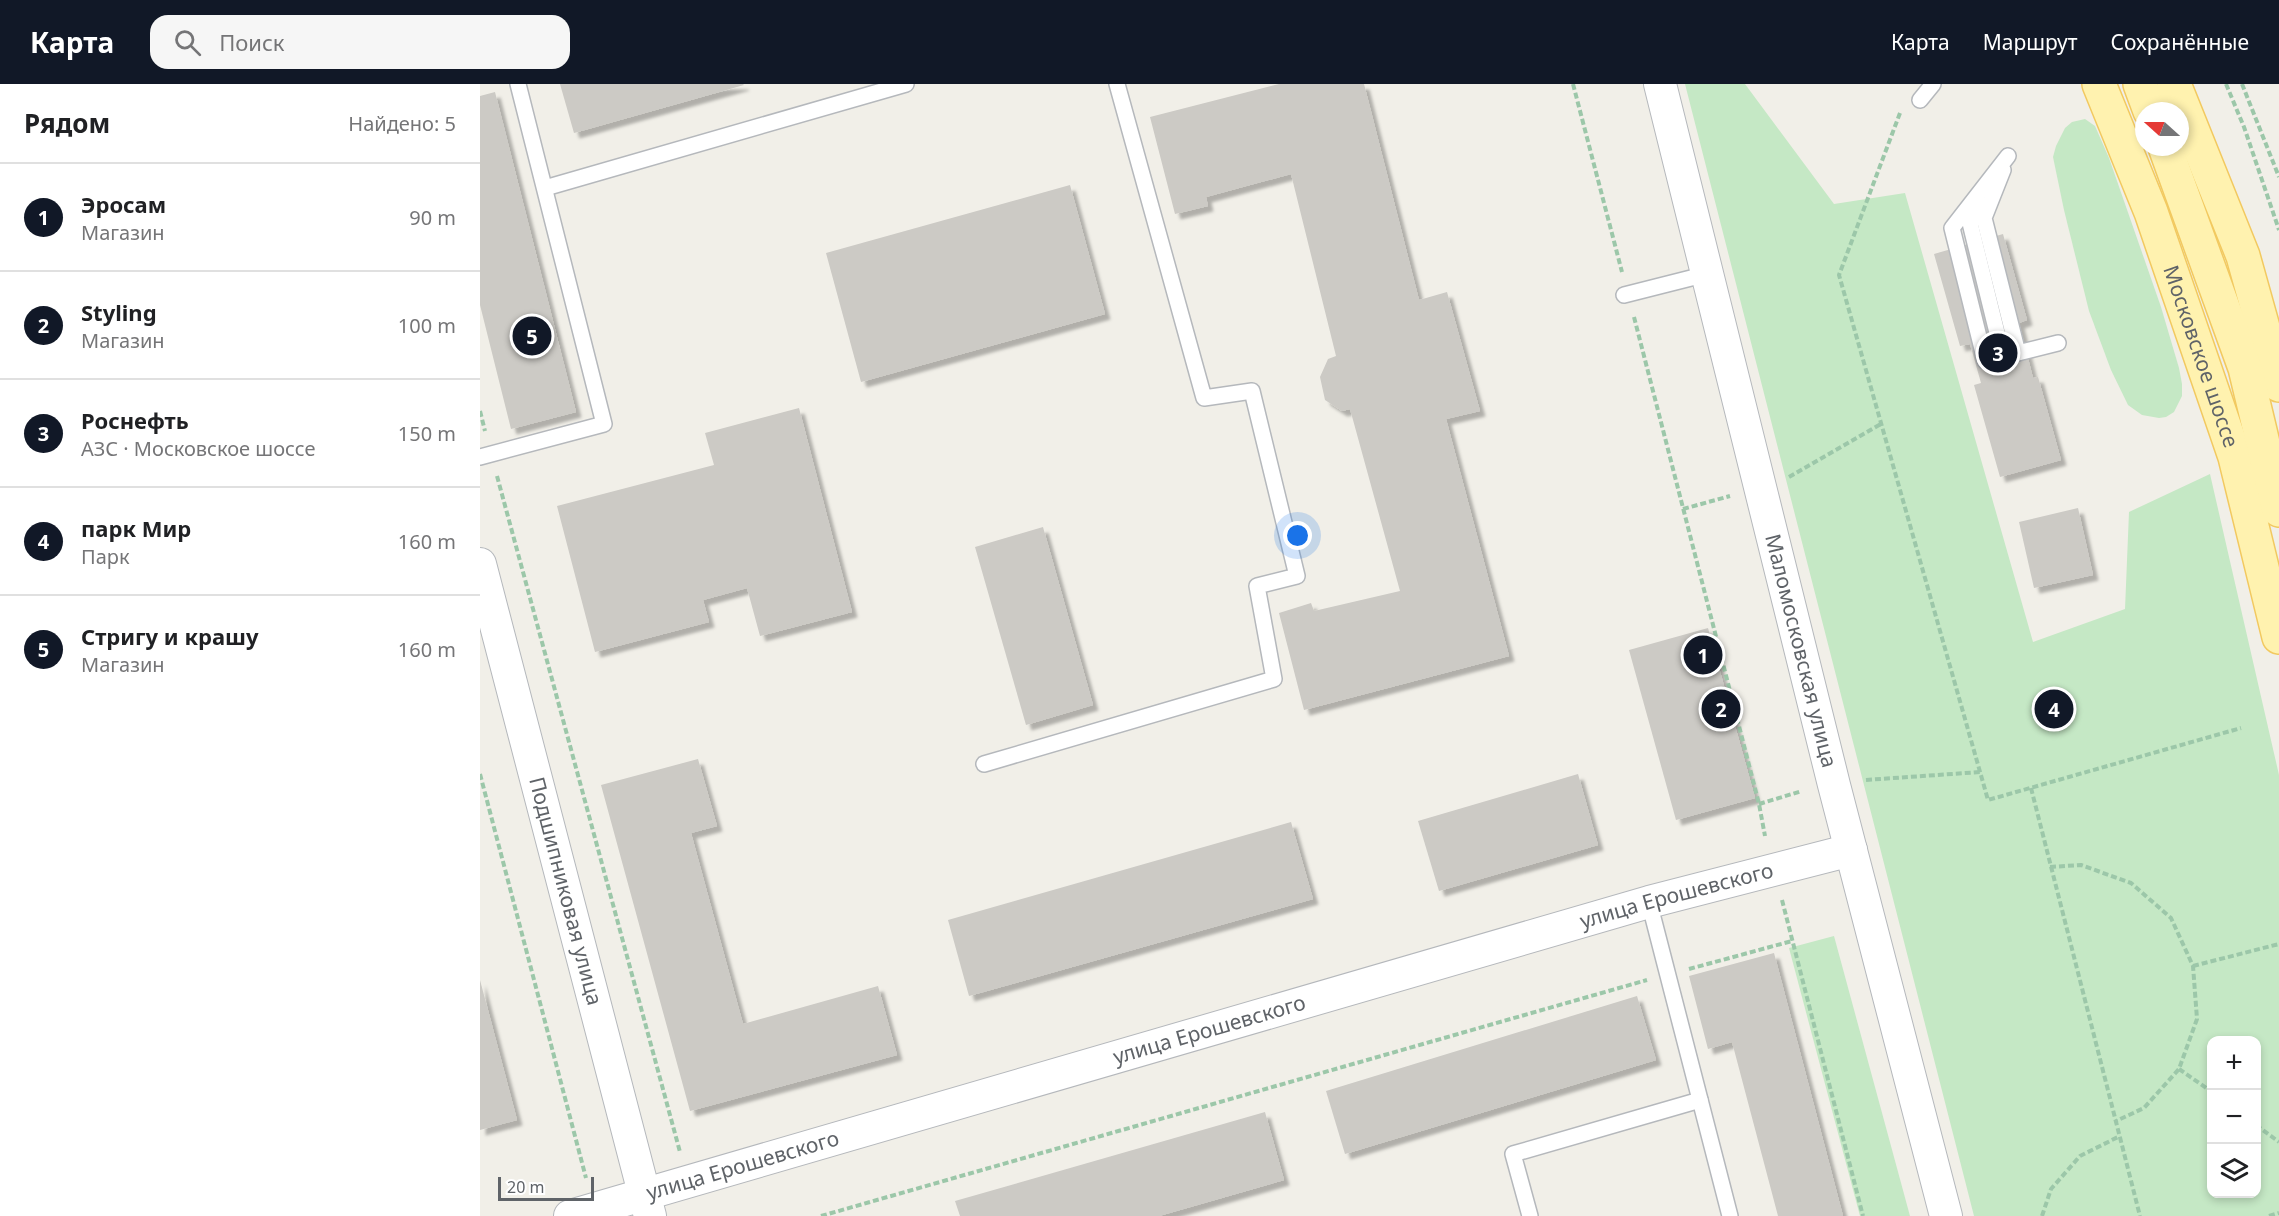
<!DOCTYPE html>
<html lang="ru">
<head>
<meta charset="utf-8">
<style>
	body { margin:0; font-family:"Noto Sans",sans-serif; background:#f6f6f6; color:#202124 }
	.controls { position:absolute; right:18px; bottom:18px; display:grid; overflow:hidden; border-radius:12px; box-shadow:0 3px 9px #0003 }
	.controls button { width:54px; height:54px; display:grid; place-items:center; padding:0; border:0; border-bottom:2px solid #e0e0e0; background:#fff; color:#202124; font:30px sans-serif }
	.compass { position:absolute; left:1655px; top:18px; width:54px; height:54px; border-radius:50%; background:#fff; box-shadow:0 3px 9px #0003; rotate:291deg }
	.scale { position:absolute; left:18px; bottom:15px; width:96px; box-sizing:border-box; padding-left:6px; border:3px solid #5f6368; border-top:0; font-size:16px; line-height:21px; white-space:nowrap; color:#5f6368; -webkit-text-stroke:4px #fff; paint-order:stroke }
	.you { position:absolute; left:818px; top:452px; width:21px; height:21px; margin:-15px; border:4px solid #fff; border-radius:50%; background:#1a73e8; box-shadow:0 0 0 9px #1a73e833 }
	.badge { display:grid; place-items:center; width:39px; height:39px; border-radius:50%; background:#111827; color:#fff; font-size:20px; font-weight:700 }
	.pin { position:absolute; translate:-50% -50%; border:3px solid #fff; box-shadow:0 2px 6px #0006 }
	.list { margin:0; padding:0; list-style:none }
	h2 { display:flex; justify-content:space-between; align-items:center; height:78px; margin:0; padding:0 24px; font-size:26px }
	h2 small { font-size:20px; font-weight:400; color:#757577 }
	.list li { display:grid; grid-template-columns:39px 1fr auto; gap:18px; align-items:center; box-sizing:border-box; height:108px; padding:0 24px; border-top:2px solid #e0e0e0 }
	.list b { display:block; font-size:22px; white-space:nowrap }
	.list p { margin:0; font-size:20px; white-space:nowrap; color:#757577 }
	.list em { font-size:20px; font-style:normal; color:#757577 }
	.icon { flex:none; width:33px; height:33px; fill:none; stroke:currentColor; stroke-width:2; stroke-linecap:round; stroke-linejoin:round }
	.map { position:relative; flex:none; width:1799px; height:1132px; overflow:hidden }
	header { display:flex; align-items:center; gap:36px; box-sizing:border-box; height:84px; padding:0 30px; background:#111827; color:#fff }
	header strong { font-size:28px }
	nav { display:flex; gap:33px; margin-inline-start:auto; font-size:21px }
	.search { width:420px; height:54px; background:#f6f6f6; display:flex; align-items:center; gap:15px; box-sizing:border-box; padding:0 21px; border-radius:18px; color:#757577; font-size:22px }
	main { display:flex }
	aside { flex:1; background:#fff }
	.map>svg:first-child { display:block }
</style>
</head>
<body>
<header>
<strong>Карта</strong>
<div class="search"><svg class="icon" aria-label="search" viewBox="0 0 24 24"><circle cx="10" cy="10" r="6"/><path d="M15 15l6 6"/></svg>Поиск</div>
<nav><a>Карта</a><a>Маршрут</a><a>Сохранённые</a></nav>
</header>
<main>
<aside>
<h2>Рядом<small>Найдено: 5</small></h2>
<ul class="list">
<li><span class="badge">1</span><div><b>Эросам</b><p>Магазин</p></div><em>90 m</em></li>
<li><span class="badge">2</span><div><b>Styling</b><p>Магазин</p></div><em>100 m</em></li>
<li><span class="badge">3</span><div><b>Роснефть</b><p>АЗС · Московское шоссе</p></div><em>150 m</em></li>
<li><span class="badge">4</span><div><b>парк Мир</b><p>Парк</p></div><em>160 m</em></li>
<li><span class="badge">5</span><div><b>Стригу и крашу</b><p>Магазин</p></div><em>160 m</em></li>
</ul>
</aside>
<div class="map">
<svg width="1799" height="1132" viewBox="0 0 1799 1132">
	<defs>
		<filter id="shadow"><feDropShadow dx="5.5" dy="5.5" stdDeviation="1.5" flood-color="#0004"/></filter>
	</defs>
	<rect width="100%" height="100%" fill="#f1efe8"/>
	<!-- green -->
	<g fill="#c5e8c5" fill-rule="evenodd">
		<path d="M 1205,0 L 1265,0 L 1354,120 L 1425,109 L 1553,558 L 1645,525 L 1649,428 L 1730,390 L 1799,691 L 1799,1132 L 1494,1132 ZM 1776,956 L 1776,1110 L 1732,1110 L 1732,956 Z"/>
		<path d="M 1605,35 L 1615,42 L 1629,74 L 1681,223 L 1699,284 L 1702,300 L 1702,312 L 1694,328 L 1686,333 L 1679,334 L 1662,331 L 1648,321 L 1631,286 L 1609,227 L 1584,126 L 1573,73 L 1576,62 L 1585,44 L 1592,38 Z"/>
		<path d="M 1354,852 L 1430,1132 L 1380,1132 L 1309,864 Z"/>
	</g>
	<!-- building -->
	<g fill="#cccac5" filter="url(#shadow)">
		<path d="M 80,0 L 263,0 L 264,1 L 94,49 Z"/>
		<path d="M 799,0 L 884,0 L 939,216 L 967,208 L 1000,327 L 966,335 L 1029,572 L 824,626 L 799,529 L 831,519 L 834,527 L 920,507 L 870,325 L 862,327 L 845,316 L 840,293 L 848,275 L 856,272 L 811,90 L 726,113 L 728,122 L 695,130 L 670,33 Z"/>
		<path d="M 15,8 L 96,328 L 31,345 L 0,221 L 0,12 Z"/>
		<path d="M 590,101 L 625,230 L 381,298 L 346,169 Z"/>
		<path d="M 1523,150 L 1547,236 L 1539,239 L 1553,294 L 1558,293 L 1581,376 L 1520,393 L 1494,301 L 1501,299 L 1490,260 L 1480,262 L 1454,170 Z"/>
		<path d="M 319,324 L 372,528 L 280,552 L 267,504 L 223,516 L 229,538 L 115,568 L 77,422 L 234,381 L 225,349 Z"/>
		<path d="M 1598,424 L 1613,491 L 1554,504 L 1539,438 Z"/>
		<path d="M 563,443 L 613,621 L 546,641 L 495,463 Z"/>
		<path d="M 1228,544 L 1275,714 L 1196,736 L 1149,566 Z"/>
		<path d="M 218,675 L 237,742 L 211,749 L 263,940 L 398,902 L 417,971 L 210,1027 L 121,701 Z"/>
		<path d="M 1098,690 L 1118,761 L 959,807 L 938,737 Z"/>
		<path d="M 811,738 L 833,815 L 489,912 L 468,836 Z"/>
		<path d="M 1294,869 L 1363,1132 L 1298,1132 L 1252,958 L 1228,965 L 1209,892 Z"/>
		<path d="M 0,896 L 37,1036 L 0,1046 Z"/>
		<path d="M 1157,912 L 1176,976 L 865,1070 L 846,1007 Z"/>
		<path d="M 785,1028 L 804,1096 L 679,1132 L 480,1132 L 475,1117 Z"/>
	</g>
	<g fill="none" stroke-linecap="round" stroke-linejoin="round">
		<defs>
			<g id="service">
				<path d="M 1440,16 L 1453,0"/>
				<path d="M 1528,72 L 1472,144 L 1505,277 L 1578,259"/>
				<path d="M 1523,86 L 1504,134 L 1538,269"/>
				<path d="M 65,104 L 426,0"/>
				<path d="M 1500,121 L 1490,139 L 1523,273"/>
				<path d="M 1144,211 L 1227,190"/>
				<path d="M 0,373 L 124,340 L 38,0"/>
				<path d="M 504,680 L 794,595 L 777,502 L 817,492 L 772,307 L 724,314 L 637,0"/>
				<path d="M 1169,818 L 1250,1132"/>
				<path d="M 1050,1132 L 1033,1070 L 1220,1016"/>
			</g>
			<g id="minor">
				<path id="s1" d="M 1180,0 L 1354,701 L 1466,1132"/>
				<path id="s2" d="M 0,480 L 170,1132"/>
				<path id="s3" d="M 90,1132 L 1169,818 L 1371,766"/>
			</g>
			<g id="primary">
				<path id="s4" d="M 1619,0 L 1671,128 L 1755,373 L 1799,553"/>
				<path d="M 1660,0 L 1670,27"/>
				<path d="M 1694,0 L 1763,172 L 1799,301"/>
				<path d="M 1685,63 L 1765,284 L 1799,426"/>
			</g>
		</defs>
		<!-- service casing -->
		<use href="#service" stroke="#b5b8bc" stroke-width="18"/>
		<!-- minor casing -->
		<use href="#minor" stroke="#b5b8bc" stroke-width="34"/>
		<!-- primary casing -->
		<use href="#primary" stroke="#f2c960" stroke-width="36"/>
		<!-- path -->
		<g stroke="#9cc7a9" stroke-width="4" stroke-dasharray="6 3" stroke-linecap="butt">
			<path d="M 1093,0 L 1142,188"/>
			<path d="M 1746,0 L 1764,43 L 1799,146"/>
			<path d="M 1762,0 L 1799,93"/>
			<path d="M 1420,29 L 1359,191 L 1508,716 L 1761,644"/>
			<path d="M 1154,233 L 1279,720 L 1285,752"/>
			<path d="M 0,327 L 5,347"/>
			<path d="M 17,392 L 200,1068"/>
			<path d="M 1309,393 L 1401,340"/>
			<path d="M 1203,425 L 1250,412"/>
			<path d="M 0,690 L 106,1094"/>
			<path d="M 1386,696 L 1500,688"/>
			<path d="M 1551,704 L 1660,1132"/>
			<path d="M 1279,720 L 1322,707"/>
			<path d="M 1570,783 L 1601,781 L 1651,799 L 1691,834 L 1713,882 L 1717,935 L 1699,985 L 1664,1024 L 1636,1037"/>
			<path d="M 1302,816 L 1383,1132"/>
			<path d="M 1713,882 L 1799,860"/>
			<path d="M 1209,885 L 1312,857"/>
			<path d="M 1699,985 L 1732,1008"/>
			<path d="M 1776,1041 L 1799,1058"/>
			<path d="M 341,1132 L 1167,896"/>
			<path d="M 1562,1132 L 1571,1105 L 1600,1072 L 1640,1052"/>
			<path d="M 1789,1132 L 1799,1129"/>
		</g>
		<!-- service -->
		<use href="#service" stroke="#fff" stroke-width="15"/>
		<!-- minor -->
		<use href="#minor" stroke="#fff" stroke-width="32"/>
		<!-- primary -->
		<use href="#primary" stroke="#fff2af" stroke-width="33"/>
	</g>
	<g text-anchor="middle" stroke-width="4.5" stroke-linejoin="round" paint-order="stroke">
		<!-- street labels -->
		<g font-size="21" fill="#5f6368" stroke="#fff">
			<text dy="7" stroke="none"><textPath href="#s4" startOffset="291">Московское шоссе</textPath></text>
			<text dy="7" stroke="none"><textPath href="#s1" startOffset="584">Маломосковская улица</textPath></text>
			<text dy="7" stroke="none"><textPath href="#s2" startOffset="338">Подшипниковая улица</textPath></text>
			<text dy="7" stroke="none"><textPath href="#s3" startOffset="1152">улица Ерошевского</textPath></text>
			<text dy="7" stroke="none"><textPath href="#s3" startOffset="666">улица Ерошевского</textPath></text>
			<text dy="7" stroke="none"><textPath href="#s3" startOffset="180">улица Ерошевского</textPath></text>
		</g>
	</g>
</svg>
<div class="controls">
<button>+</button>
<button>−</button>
<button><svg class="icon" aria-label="layers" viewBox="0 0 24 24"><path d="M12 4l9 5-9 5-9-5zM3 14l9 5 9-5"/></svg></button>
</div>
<svg class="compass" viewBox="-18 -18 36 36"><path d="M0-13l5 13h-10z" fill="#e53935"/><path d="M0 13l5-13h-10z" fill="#757577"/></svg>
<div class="scale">20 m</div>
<div class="you"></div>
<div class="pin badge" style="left:1223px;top:571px">1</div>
<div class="pin badge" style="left:1241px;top:625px">2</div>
<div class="pin badge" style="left:1518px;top:269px">3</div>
<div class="pin badge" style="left:1574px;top:625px">4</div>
<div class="pin badge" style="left:52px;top:252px">5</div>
</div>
</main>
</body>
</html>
